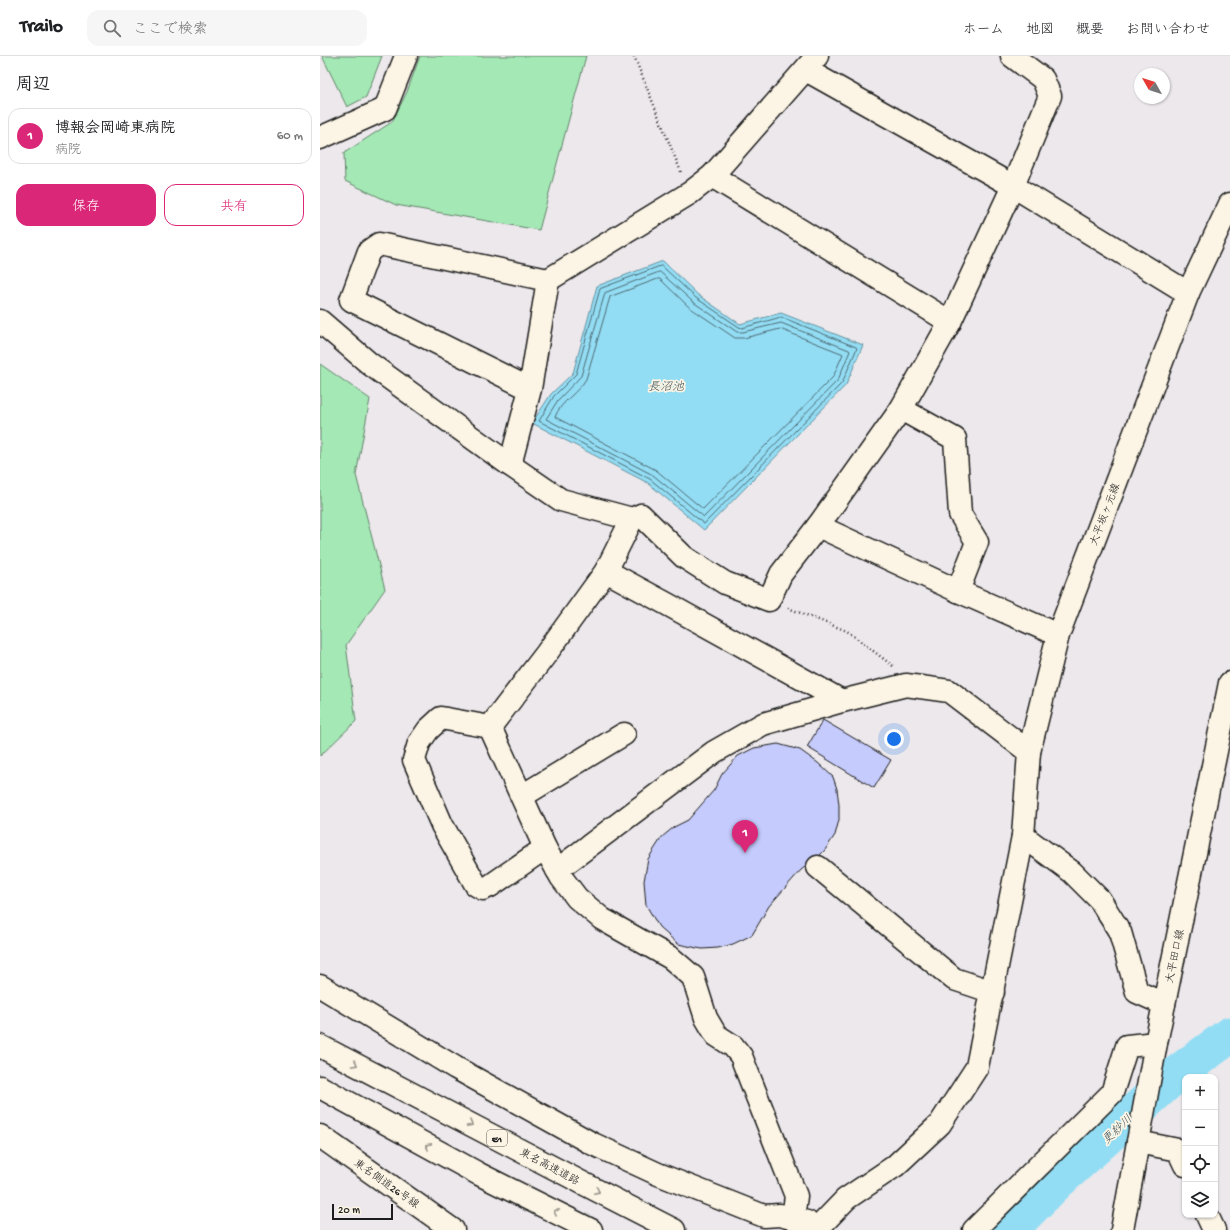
<!DOCTYPE html>
<html lang="ja">
<head>
<meta charset="utf-8">
<style>
	body { margin:0; font-family:"Gochi Hand","Klee One",sans-serif; background:#f6f6f6; color:#202124 }
	.controls { position:absolute; right:12px; bottom:12px; display:grid; overflow:hidden; border-radius:8px; box-shadow:0 1px 3px #0004 }
	.controls button { width:36px; height:36px; display:grid; place-items:center; padding:0; border:0; border-bottom:1px solid #e0e0e0; background:#fff; color:#202124; font:20px sans-serif }
	.compass { position:absolute; left:814px; top:12px; width:36px; height:36px; border-radius:50%; background:#fff; box-shadow:0 1px 3px #0004; rotate:309deg }
	.scale { position:absolute; left:12px; bottom:10px; width:61px; box-sizing:border-box; padding-left:4px; border:2px solid #1c1c1c; border-top:0; font-size:11px; line-height:14px; white-space:nowrap; color:#1c1c1c; -webkit-text-stroke:3px #fcf5e5; paint-order:stroke }
	.you { position:absolute; left:574px; top:683px; width:14px; height:14px; margin:-10px; border:3px solid #fff; border-radius:50%; background:#1a73e8; box-shadow:0 0 0 6px #1a73e833 }
	.badge { display:grid; place-items:center; width:26px; height:26px; border-radius:50%; background:#db2777; color:#fff; font-size:13px; font-weight:700 }
	.pin { position:absolute; translate:-50% -33px; filter:drop-shadow(0 1px 2px #0008) }
	.pin::after { content:''; position:absolute; top:21px; width:14px; height:12px; background:inherit; clip-path:polygon(0 0,100% 0,50% 100%) }
	.list { margin:0; padding:0; list-style:none }
	h2 { display:flex; justify-content:space-between; align-items:center; height:52px; margin:0; padding:0 16px; font-size:17px }
	h2 small { font-size:13px; font-weight:400; color:#757577 }
	.list li { display:grid; grid-template-columns:26px 1fr auto; gap:12px; align-items:center; box-sizing:border-box; height:56px; margin:0 8px 8px; padding:0 8px; border:1px solid #e0e0e0; border-radius:12px }
	.list b { display:block; font-size:15px; white-space:nowrap }
	.list p { margin:0; font-size:13px; white-space:nowrap; color:#757577 }
	.list em { font-size:13px; font-style:normal; color:#757577 }
	.actions { display:flex; gap:8px; padding:12px 16px }
	.actions a { flex:1; padding:9px 0; border:1px solid #db2777; border-radius:12px; text-align:center; font-size:14px; color:#db2777 }
	.actions .main { background:#db2777; color:#fff }
	.icon { flex:none; width:22px; height:22px; fill:none; stroke:currentColor; stroke-width:2; stroke-linecap:round; stroke-linejoin:round }
	.map { position:relative; flex:none; width:910px; height:1174px; overflow:hidden }
	header { display:flex; align-items:center; gap:24px; box-sizing:border-box; height:56px; padding:0 20px; background:#fff; border-bottom:1px solid #e0e0e0 }
	header strong { font-size:19px }
	nav { display:flex; gap:22px; margin-inline-start:auto; font-size:14px }
	.search { width:280px; height:36px; background:#f6f6f6; display:flex; align-items:center; gap:10px; box-sizing:border-box; padding:0 14px; border-radius:12px; color:#757577; font-size:15px }
	main { display:flex }
	aside { flex:1; background:#fff }
	.map>svg:first-child { display:block }
</style>
</head>
<body>
<header>
<strong>Trailo</strong>
<div class="search"><svg class="icon" aria-label="search" viewBox="0 0 24 24"><circle cx="10" cy="10" r="6"/><path d="M15 15l6 6"/></svg>ここで検索</div>
<nav><a>ホーム</a><a>地図</a><a>概要</a><a>お問い合わせ</a></nav>
</header>
<main>
<aside>
<h2>周辺<small></small></h2>
<ul class="list">
<li><span class="badge">1</span><div><b>博報会岡崎東病院</b><p>病院</p></div><em>60 m</em></li>
</ul>
<div class="actions"><a class="main">保存</a><a>共有</a></div>
</aside>
<div class="map">
<svg width="910" height="1174" viewBox="0 0 910 1174">
	<rect width="100%" height="100%" fill="#ece8ec"/>
	<filter id="ink" filterUnits="userSpaceOnUse"><feTurbulence type="fractalNoise" baseFrequency=".025" numOctaves="2"/><feDisplacementMap in="SourceGraphic" scale="8" xChannelSelector="R" yChannelSelector="G"/><feConvolveMatrix kernelMatrix="1 2 1 2 8 2 1 2 1" color-interpolation-filters="sRGB"/></filter>
	<g filter="url(#ink)">
		<!-- green -->
		<g fill="#a4e9b5" stroke="#608268">
			<path d="M 2,0 L 62,0 L 46,41 L 27,51 Z"/>
			<path d="M 100,0 L 266,0 L 219,174 L 76,149 L 25,125 L 24,97 L 72,66 L 87,36 Z"/>
			<path d="M 0,308 L 50,343 L 36,419 L 65,533 L 26,589 L 36,665 L 0,700 Z"/>
		</g>
		<!-- water -->
		<path fill="#93ddf4" stroke="#63909e" d="M 343,205 L 378,239 L 420,268 L 461,257 L 543,289 L 526,329 L 384,474 L 328,427 L 212,367 L 231,338 L 253,317 L 277,230 Z"/>
		<g fill="none" stroke-linecap="round" stroke-linejoin="round">
			<!-- shore -->
			<g stroke="#4c6972" stroke-width="1">
				<path d="M 341,210 L 343,211 L 376,242 L 419,271 L 422,272 L 461,261 L 536,291 L 537,292 L 522,327 L 384,468 L 330,423 L 219,365 L 234,340 L 256,318 L 280,233 Z"/>
				<path d="M 340,216 L 373,246 L 417,276 L 423,276 L 461,267 L 529,294 L 530,295 L 518,324 L 384,461 L 333,419 L 226,363 L 238,344 L 261,320 L 285,237 Z"/>
				<path d="M 338,223 L 340,223 L 369,251 L 415,282 L 424,282 L 460,273 L 521,297 L 523,298 L 513,321 L 383,453 L 336,414 L 235,361 C 241,345 258,337 266,323 L 290,241 Z"/>
			</g>
			<!-- river -->
			<path stroke="#93ddf4" stroke-width="37" d="M 689,1174 L 737,1126 L 854,1020 L 910,979"/>
		</g>
		<!-- building -->
		<g fill="#c5cbfd" stroke="#1c1c1c">
			<path d="M 503,664 L 571,704 L 554,732 L 487,691 Z"/>
			<path d="M 458,688 L 480,694 L 498,707 L 513,721 L 517,733 L 519,749 L 519,764 L 515,779 L 505,794 L 496,803 L 481,814 L 449,850 L 432,879 L 413,888 L 398,892 L 382,893 L 358,888 L 339,871 L 326,849 L 324,825 L 328,803 L 342,781 L 354,771 L 368,764 L 394,734 L 402,718 L 418,700 L 434,692 Z"/>
		</g>
		<g fill="none" stroke-linecap="round" stroke-linejoin="round">
			<defs>
				<g id="minor">
					<path d="M 692,0 L 723,23 L 730,40 L 693,130 L 630,266 L 581,353 L 498,470 L 638,535 L 738,579"/>
					<path d="M 486,14 L 693,130 L 868,237"/>
					<path d="M 0,82 L 65,53 L 86,0"/>
					<path d="M 392,120 L 630,266"/>
					<path d="M 228,224 L 370,137 L 392,120 L 497,0"/>
					<path d="M 0,265 L 50,308 L 190,409 L 241,444 L 312,463 L 321,459 L 364,501 L 405,527 L 449,544 L 461,518 L 498,470"/>
					<path d="M 581,353 L 635,383 L 640,458 L 657,486 L 638,535"/>
					<path d="M 190,409 L 210,333 L 228,224 L 59,188 L 49,195 L 31,244 L 210,333"/>
					<path d="M 286,515 L 347,548 L 522,645"/>
					<path d="M 170,671 L 225,792 L 241,821 L 257,842 L 282,863 L 351,902 L 373,921 L 386,962 L 396,979 L 413,990 L 421,1000 L 476,1140 L 473,1162"/>
					<path d="M 170,671 L 121,662 L 108,674 L 99,687 L 94,704 L 122,769 L 156,829 L 163,833 L 170,830 L 225,792"/>
					<path d="M 170,671 L 226,598 L 286,515 L 312,463"/>
					<path d="M 202,740 L 304,678"/>
					<path d="M 703,780 L 752,816 L 780,844 L 800,876 L 817,936 L 844,948"/>
					<path d="M 498,811 L 634,923 L 673,936"/>
					<path d="M 237,814 L 394,696 L 443,668 L 522,645 L 586,629 L 629,635 L 709,696"/>
					<path d="M 0,930 L 136,1012 L 271,1087 L 338,1118 L 444,1160 L 460,1159 L 487,1166"/>
					<path d="M 0,1080 L 133,1174"/>
					<path d="M 818,1086 L 858,1094 L 865,1109"/>
					<path d="M 887,1159 L 894,1174"/>
					<path d="M 500,1170 L 526,1143 L 575,1110 L 620,1068 L 657,1011 L 703,780 L 709,696 L 738,579 L 868,237 L 910,148"/>
					<path d="M 654,1174 L 792,1037 L 807,990 L 836,987"/>
					<path d="M 802,1174 L 836,987 L 910,627"/>
				</g>
				<g id="highway">
					<path d="M 0,990 L 276,1134 L 354,1174"/>
					<path d="M 0,1031 L 159,1118 L 271,1174"/>
				</g>
			</defs>
			<!-- minor casing -->
			<use href="#minor" stroke="#1c1c1c" stroke-width="25"/>
			<!-- highway casing -->
			<use href="#highway" stroke="#1c1c1c" stroke-width="25"/>
			<!-- path -->
			<g stroke="#1c1c1c" stroke-width="2.5" stroke-dasharray="1 3" stroke-linecap="butt">
				<path d="M 314,0 L 361,116"/>
				<path d="M 468,552 L 527,575 L 573,610"/>
			</g>
			<!-- minor -->
			<use href="#minor" stroke="#fcf5e5" stroke-width="22"/>
			<!-- highway -->
			<use href="#highway" stroke="#fcf5e5" stroke-width="22"/>
		</g>
		<!-- one-way arrows -->
		<defs><path id="oneway-chevron" d="M-2-3.5L2.5 0L-2 3.5" fill="none" stroke-width="1.6" stroke-linecap="round" stroke-linejoin="round"/></defs>
		<g stroke="#97938b">
			<use href="#oneway-chevron" transform="translate(35 1008) rotate(28)"/>
			<use href="#oneway-chevron" transform="translate(150 1068) rotate(28)"/>
			<use href="#oneway-chevron" transform="translate(108 1090) rotate(-152)"/>
			<use href="#oneway-chevron" transform="translate(277 1135) rotate(27)"/>
			<use href="#oneway-chevron" transform="translate(236 1156) rotate(-153)"/>
		</g>
	</g>
	<g text-anchor="middle" stroke-width="3.5" stroke-linejoin="round" paint-order="stroke">
		<!-- shield labels -->
		<rect fill="#fcf5e5" stroke="#5f5d58" stroke-width="1" x="167" y="1074" width="20" height="16" rx="3"/>
		<g font-size="10" font-weight="bold" fill="#1c1c1c">
			<text x="177" y="1086">E1</text>
		</g>
		<!-- street labels -->
		<g font-size="11" fill="#1c1c1c" stroke="#fcf5e5">
			<text transform="translate(784 458) rotate(-69)" y="4">大平坂ヶ元線</text>
			<text transform="translate(854 900) rotate(-78)" y="4">大平田口線</text>
			<text transform="translate(230 1110) rotate(28)" y="4">東名高速道路</text>
			<text transform="translate(67 1127) rotate(35)" y="4">東名側道26号線</text>
		</g>
		<!-- water labels -->
		<g font-size="12" font-style="italic" fill="#40565d" stroke="#fcf5e5">
			<text x="346" y="334">長沼池</text>
			<text transform="translate(797 1073) rotate(-43)" y="4">更紗川</text>
		</g>
	</g>
</svg>
<div class="controls">
<button>+</button>
<button>−</button>
<button><svg class="icon" aria-label="locate" viewBox="0 0 24 24"><circle cx="12" cy="12" r="6"/><path d="M12 2v4M12 18v4M2 12h4M18 12h4"/></svg></button>
<button><svg class="icon" aria-label="layers" viewBox="0 0 24 24"><path d="M12 4l9 5-9 5-9-5zM3 14l9 5 9-5"/></svg></button>
</div>
<svg class="compass" viewBox="-18 -18 36 36"><path d="M0-13l5 13h-10z" fill="#e53935"/><path d="M0 13l5-13h-10z" fill="#757577"/></svg>
<div class="scale">20 m</div>
<div class="you"></div>
<div class="pin badge" style="left:425px;top:797px">1</div>
</div>
</main>
</body>
</html>
